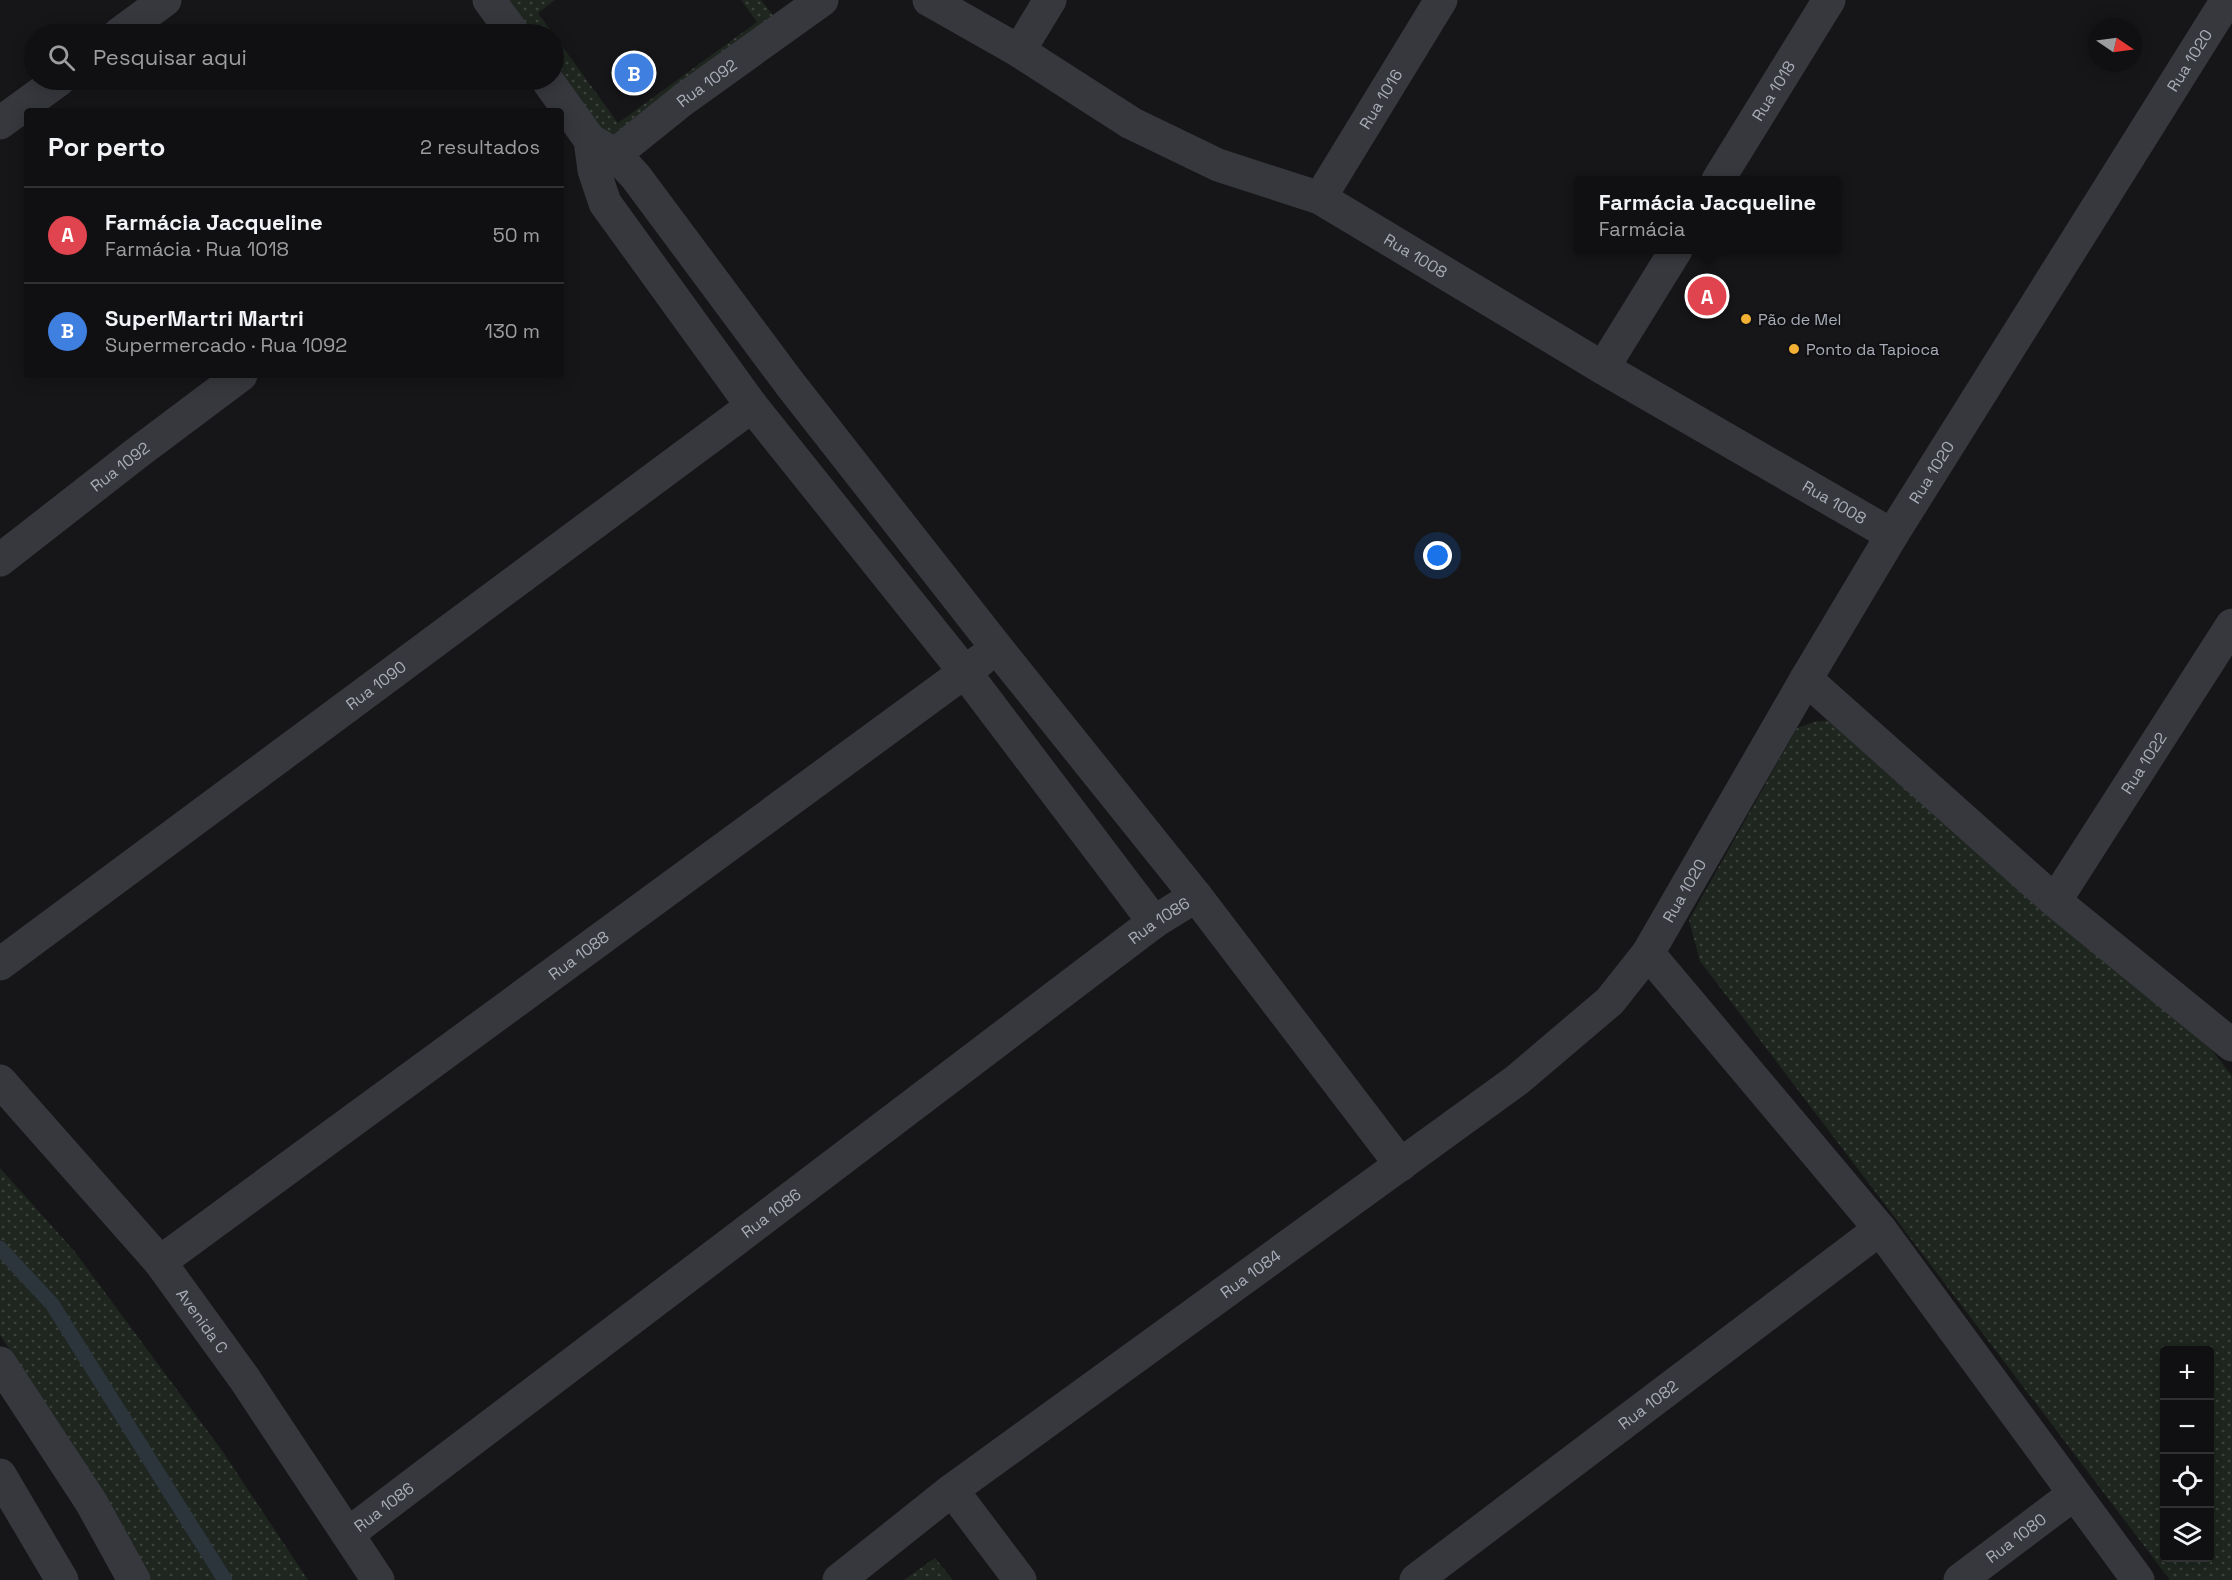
<!DOCTYPE html>
<html lang="pt">
<head>
<meta charset="utf-8">
<style>
	body { margin:0; font-family:"Space Grotesk",sans-serif; background:#19191b; color:#f1f3f6 }
	.controls { position:absolute; right:18px; bottom:18px; display:grid; overflow:hidden; border-radius:6px; box-shadow:0 3px 15px #0003 }
	.controls button { width:54px; height:54px; display:grid; place-items:center; padding:0; border:0; border-bottom:2px solid #303032; background:#101012; color:#f1f3f6; font:30px sans-serif }
	.compass { position:absolute; left:2088px; top:18px; width:54px; height:54px; border-radius:50%; background:#101012; box-shadow:0 3px 15px #0003; rotate:103deg }
	.you { position:absolute; left:1438px; top:556px; width:21px; height:21px; margin:-15px; border:4px solid #fff; border-radius:50%; background:#1a73e8; box-shadow:0 0 0 9px #1a73e833 }
	.badge { display:grid; place-items:center; width:39px; height:39px; border-radius:50%; background:#2563eb; color:#fff; font-size:20px; font-weight:700 }
	.pin { position:absolute; translate:-50% -50%; border:3px solid #fff; box-shadow:0 2px 6px #0006 }
	.popup { position:absolute; left:1574px; top:176px; width:267px; height:78px; box-sizing:border-box; display:grid; place-content:center; border-radius:6px; background:#101012; filter:drop-shadow(0 2px 4px #0005); font-size:20px; white-space:nowrap; color:#9c9d9f }
	.popup b { font-size:22px; color:#f1f3f6 }
	.popup::after { content:''; position:absolute; left:50%; top:100%; margin-left:-12px; border:12px solid transparent; border-top-color:#101012 }
	.list { margin:0; padding:0; list-style:none }
	h2 { display:flex; justify-content:space-between; align-items:center; height:78px; margin:0; padding:0 24px; font-size:26px }
	h2 small { font-size:20px; font-weight:400; color:#9c9d9f }
	.list li { display:grid; grid-template-columns:39px 1fr auto; gap:18px; align-items:center; box-sizing:border-box; height:96px; padding:0 24px; border-top:2px solid #303032 }
	.list b { display:block; font-size:22px; white-space:nowrap }
	.list p { margin:0; font-size:20px; white-space:nowrap; color:#9c9d9f }
	.list em { font-size:20px; font-style:normal; color:#9c9d9f }
	.icon { flex:none; width:33px; height:33px; fill:none; stroke:currentColor; stroke-width:2; stroke-linecap:round; stroke-linejoin:round }
	.map { position:relative; flex:none; width:2232px; height:1580px; overflow:hidden }
	.search { position:absolute; background:#101012; box-shadow:0 3px 15px #0003; left:24px; top:24px; width:540px; height:66px; display:flex; align-items:center; gap:15px; box-sizing:border-box; padding:0 21px; border-radius:33px; color:#9c9d9f; font-size:22px }
	.panel { position:absolute; background:#101012; box-shadow:0 3px 15px #0003; left:24px; top:108px; width:540px; height:270px; border-radius:6px }
	.map>svg:first-child { display:block }
</style>
</head>
<body>
<div class="map">
<svg width="2232" height="1580" viewBox="0 0 2232 1580">
	<defs>
		<pattern id="park-dots" width="8" height="8" patternUnits="userSpaceOnUse" patternTransform="scale(1.5)"><rect width="8" height="8" fill="#1e261f"/><path d="M2 2h.1M6 6h.1" fill="none" stroke="#3c433d" stroke-width="1.8" stroke-linecap="round"/></pattern>
	</defs>
	<rect width="100%" height="100%" fill="#161618"/>
	<!-- park -->
	<g fill="url(#park-dots)" fill-rule="evenodd">
		<path d="M 501,0 L 555,0 L 538,13 L 618,123 L 757,22 L 741,0 L 761,0 L 775,18 L 616,139 L 589,124 L 554,74 L 554,34 L 526,34 Z"/>
		<path d="M 1830,720 L 2209,1046 L 2232,1076 L 2232,1580 L 2170,1580 L 1700,961 L 1689,920 L 1797,728 L 1814,722 ZM 2164,1350 L 2210,1350 L 2210,1558 L 2164,1558 Z"/>
		<path d="M 0,1168 L 75,1252 L 223,1452 L 308,1580 L 150,1580 L 71,1441 L 0,1335 Z"/>
		<path d="M 935,1558 L 953,1580 L 904,1580 Z"/>
	</g>
	<g fill="none" stroke-linecap="round" stroke-linejoin="round">
		<!-- stream -->
		<path stroke="#2c353c" stroke-width="15" d="M 0,1248 L 52,1304 L 225,1580"/>
		<!-- minor -->
		<g stroke="#37383d" stroke-width="33">
			<path d="M 489,0 L 514,34"/>
			<path id="s1" d="M 929,0 L 1019,51 L 1131,123 L 1218,165 L 1320,198 L 1603,368 L 1892,535"/>
			<path d="M 119,34 L 165,0"/>
			<path d="M 1019,51 L 1050,0"/>
			<path d="M 547,80 L 590,140 L 594,170 L 605,203 L 752,406 L 964,671 L 1154,922"/>
			<path d="M 0,123 L 59,80"/>
			<path d="M 590,140 L 616,155 L 636,177 L 790,384 L 997,648 L 1196,896 L 1401,1165"/>
			<path id="s2" d="M 598,168 L 684,99 L 822,0"/>
			<path id="s3" d="M 1718,180 L 1829,0"/>
			<path id="s4" d="M 1320,198 L 1441,0"/>
			<path d="M 1603,368 L 1676,250"/>
			<path id="s5" d="M 0,560 L 137,453 L 241,375"/>
			<path d="M 1806,679 L 2055,901 L 2232,1045"/>
			<path id="s6" d="M 2055,901 L 2232,625"/>
			<path d="M 1648,953 L 1880,1229 L 2138,1580"/>
			<path id="s7" d="M 0,964 L 752,406"/>
			<path id="s8" d="M 160,1262 L 981,660"/>
			<path d="M 952,1490 L 1020,1580"/>
			<path id="s9" d="M 348,1534 L 1154,922 L 1196,896"/>
			<path id="s10" d="M 839,1580 L 952,1490 L 1517,1080 L 1610,1001 L 1648,953 L 1806,679 L 1892,535 L 2227,0"/>
			<path id="s11" d="M 1416,1580 L 1880,1229"/>
			<path id="s12" d="M 1960,1580 L 2074,1494"/>
		</g>
		<!-- tertiary -->
		<g stroke="#37383d" stroke-width="33">
			<path id="s13" d="M 0,1081 L 160,1262 L 244,1378 L 378,1580"/>
			<path d="M 0,1363 L 91,1502 L 134,1580"/>
			<path d="M 0,1475 L 62,1580"/>
		</g>
	</g>
	<!-- markers -->
	<g fill="#f2b134" stroke="#111113" stroke-width="2">
		<circle cx="1746" cy="319" r="6"/>
		<circle cx="1794" cy="349" r="6"/>
	</g>
	<g text-anchor="middle" stroke-width="4.5" stroke-linejoin="round" paint-order="stroke">
		<!-- street labels -->
		<g font-size="16" fill="#a8adb8" stroke="#111113">
			<text dy="6" stroke="none"><textPath href="#s10" startOffset="2070">Rua 1020</textPath></text>
			<text dy="6" stroke="none"><textPath href="#s2" startOffset="138">Rua 1092</textPath></text>
			<text dy="6" stroke="none"><textPath href="#s3" startOffset="105">Rua 1018</textPath></text>
			<text dy="6" stroke="none"><textPath href="#s4" startOffset="116">Rua 1016</textPath></text>
			<text dy="6" stroke="none"><textPath href="#s1" startOffset="552">Rua 1008</textPath></text>
			<text dy="6" stroke="none"><textPath href="#s5" startOffset="152">Rua 1092</textPath></text>
			<text dy="6" stroke="none"><textPath href="#s10" startOffset="1584">Rua 1020</textPath></text>
			<text dy="6" stroke="none"><textPath href="#s1" startOffset="1038">Rua 1008</textPath></text>
			<text dy="6" stroke="none"><textPath href="#s7" startOffset="468">Rua 1090</textPath></text>
			<text dy="6" stroke="none"><textPath href="#s6" startOffset="164">Rua 1022</textPath></text>
			<text dy="6" stroke="none"><textPath href="#s10" startOffset="1098">Rua 1020</textPath></text>
			<text dy="6" stroke="none"><textPath href="#s9" startOffset="1017">Rua 1086</textPath></text>
			<text dy="6" stroke="none"><textPath href="#s8" startOffset="519">Rua 1088</textPath></text>
			<text dy="6" stroke="none"><textPath href="#s9" startOffset="531">Rua 1086</textPath></text>
			<text dy="6" stroke="none"><textPath href="#s10" startOffset="513">Rua 1084</textPath></text>
			<text dy="6" stroke="none"><textPath href="#s13" startOffset="314">Avenida C</textPath></text>
			<text dy="6" stroke="none"><textPath href="#s11" startOffset="291">Rua 1082</textPath></text>
			<text dy="6" stroke="none"><textPath href="#s9" startOffset="45">Rua 1086</textPath></text>
			<text dy="6" stroke="none"><textPath href="#s12" startOffset="70">Rua 1080</textPath></text>
		</g>
		<!-- poi labels -->
		<g font-size="16" fill="#a8adb8" stroke="#111113" text-anchor="start">
			<text x="1758" y="325">Pão de Mel</text>
			<text x="1806" y="355">Ponto da Tapioca</text>
		</g>
	</g>
</svg>
<div class="controls">
<button>+</button>
<button>−</button>
<button><svg class="icon" aria-label="locate" viewBox="0 0 24 24"><circle cx="12" cy="12" r="6"/><path d="M12 2v4M12 18v4M2 12h4M18 12h4"/></svg></button>
<button><svg class="icon" aria-label="layers" viewBox="0 0 24 24"><path d="M12 4l9 5-9 5-9-5zM3 14l9 5 9-5"/></svg></button>
</div>
<svg class="compass" viewBox="-18 -18 36 36"><path d="M0-13l5 13h-10z" fill="#e53935"/><path d="M0 13l5-13h-10z" fill="#9c9d9f"/></svg>
<div class="you"></div>
<div class="pin badge" style="left:1707px;top:296px;background:#e0444e">A</div>
<div class="popup"><b>Farmácia Jacqueline</b>Farmácia</div>
<div class="pin badge" style="left:634px;top:73px;background:#3f7fe0">B</div>
<div class="search"><svg class="icon" aria-label="search" viewBox="0 0 24 24"><circle cx="10" cy="10" r="6"/><path d="M15 15l6 6"/></svg>Pesquisar aqui</div>
<section class="panel">
<h2>Por perto<small>2 resultados</small></h2>
<ul class="list">
<li><span class="badge" style="background:#e0444e">A</span><div><b>Farmácia Jacqueline</b><p>Farmácia · Rua 1018</p></div><em>50 m</em></li>
<li><span class="badge" style="background:#3f7fe0">B</span><div><b>SuperMartri Martri</b><p>Supermercado · Rua 1092</p></div><em>130 m</em></li>
</ul>
</section>
</div>
</body>
</html>
